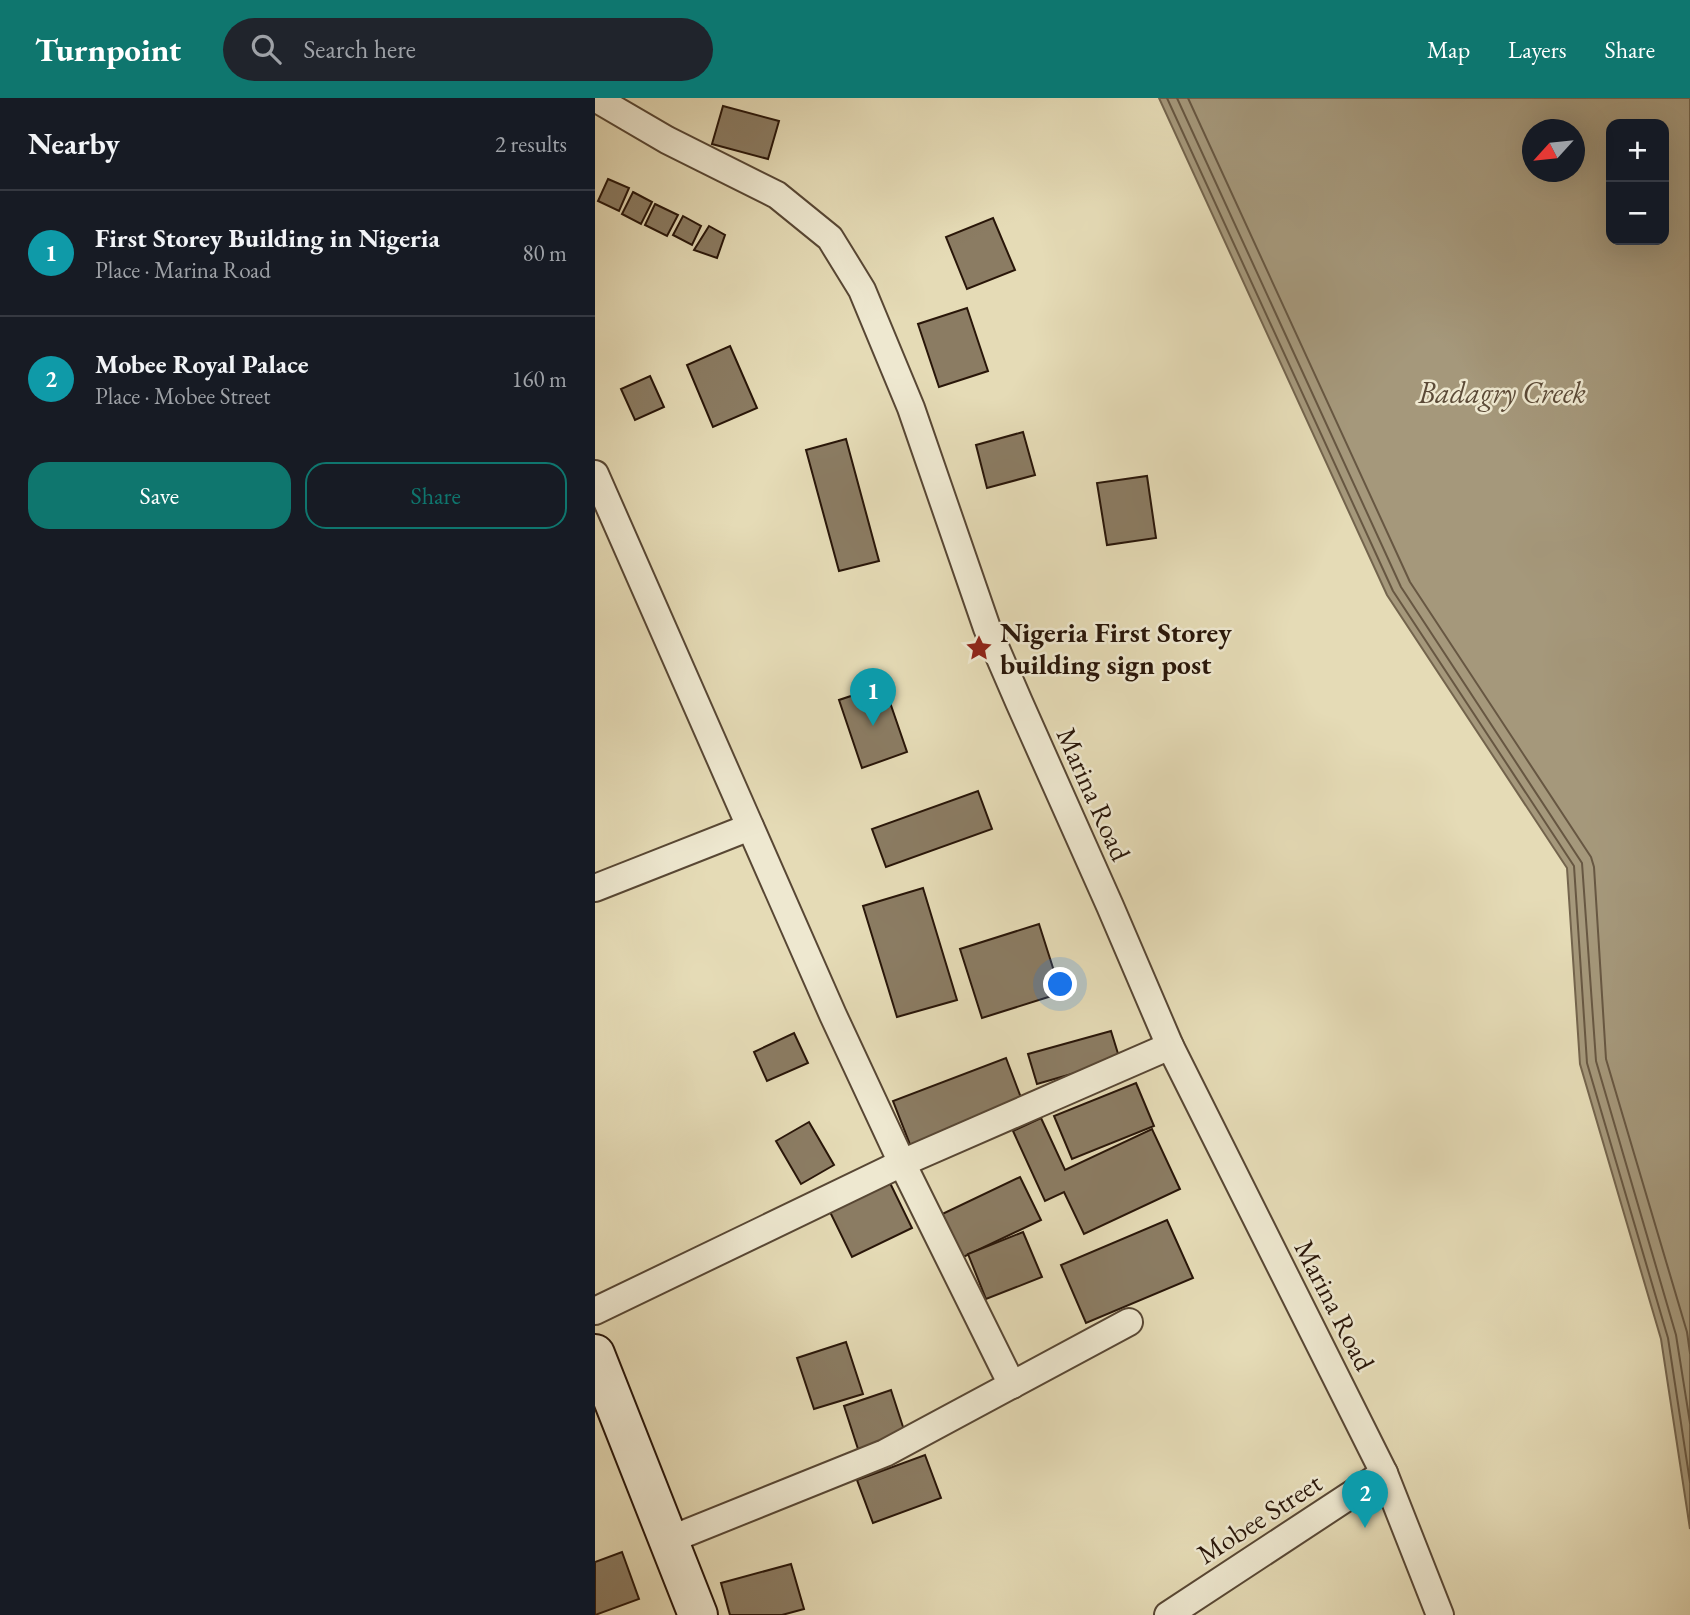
<!DOCTYPE html>
<html lang="en">
<head>
<meta charset="utf-8">
<style>
	body { margin:0; font-family:"EB Garamond",serif; background:#20242c; color:#f1f3f6 }
	.controls { position:absolute; right:21px; top:21px; display:grid; overflow:hidden; border-radius:14px; box-shadow:0 7px 28px #0002 }
	.controls button { width:63px; height:63px; display:grid; place-items:center; padding:0; border:0; border-bottom:2px solid #363941; background:#171b24; color:#f1f3f6; font:35px sans-serif }
	.compass { position:absolute; left:927px; top:21px; width:63px; height:63px; border-radius:50%; background:#171b24; box-shadow:0 7px 28px #0002; rotate:243deg }
	.you { position:absolute; left:466px; top:887px; width:24px; height:24px; margin:-18px; border:5px solid #fff; border-radius:50%; background:#1a73e8; box-shadow:0 0 0 10px #1a73e833 }
	.badge { display:grid; place-items:center; width:46px; height:46px; border-radius:50%; background:#0f766e; color:#fff; font-size:23px; font-weight:700 }
	.pin { position:absolute; translate:-50% -58px; filter:drop-shadow(0 2px 4px #0008) }
	.pin::after { content:''; position:absolute; top:37px; width:24px; height:21px; background:inherit; clip-path:polygon(0 0,100% 0,50% 100%) }
	.list { margin:0; padding:0; list-style:none }
	h2 { display:flex; justify-content:space-between; align-items:center; height:91px; margin:0; padding:0 28px; font-size:30px }
	h2 small { font-size:23px; font-weight:400; color:#9ea1a6 }
	.list li { display:grid; grid-template-columns:46px 1fr auto; gap:21px; align-items:center; box-sizing:border-box; height:126px; padding:0 28px; border-top:2px solid #363941 }
	.list b { display:block; font-size:26px; white-space:nowrap }
	.list p { margin:0; font-size:23px; white-space:nowrap; color:#9ea1a6 }
	.list em { font-size:23px; font-style:normal; color:#9ea1a6 }
	.actions { display:flex; gap:14px; padding:21px 28px }
	.actions a { flex:1; padding:16px 0; border:2px solid #0f766e; border-radius:21px; text-align:center; font-size:24px; color:#0f766e }
	.actions .main { background:#0f766e; color:#fff }
	.icon { flex:none; width:38px; height:38px; fill:none; stroke:currentColor; stroke-width:2; stroke-linecap:round; stroke-linejoin:round }
	.map { position:relative; flex:none; width:1095px; height:1517px; overflow:hidden }
	header { display:flex; align-items:center; gap:42px; box-sizing:border-box; height:98px; padding:0 35px; background:#0f766e; color:#fff }
	header strong { font-size:33px }
	nav { display:flex; gap:38px; margin-inline-start:auto; font-size:24px }
	.search { width:490px; height:63px; background:#20242c; display:flex; align-items:center; gap:18px; box-sizing:border-box; padding:0 24px; border-radius:38px; color:#9ea1a6; font-size:26px }
	main { display:flex }
	aside { flex:1; background:#171b24 }
	.map>svg:first-child { display:block }
</style>
</head>
<body>
<header>
<strong>Turnpoint</strong>
<div class="search"><svg class="icon" aria-label="search" viewBox="0 0 24 24"><circle cx="10" cy="10" r="6"/><path d="M15 15l6 6"/></svg>Search here</div>
<nav><a>Map</a><a>Layers</a><a>Share</a></nav>
</header>
<main>
<aside>
<h2>Nearby<small>2 results</small></h2>
<ul class="list">
<li><span class="badge" style="background:#0f9aa8">1</span><div><b>First Storey Building in Nigeria</b><p>Place · Marina Road</p></div><em>80 m</em></li>
<li><span class="badge" style="background:#0f9aa8">2</span><div><b>Mobee Royal Palace</b><p>Place · Mobee Street</p></div><em>160 m</em></li>
</ul>
<div class="actions"><a class="main">Save</a><a>Share</a></div>
</aside>
<div class="map">
<svg width="1095" height="1517" viewBox="0 0 1095 1517">
	<rect width="100%" height="100%" fill="#e5dbb6"/>
	<filter id="stains"><feTurbulence type="fractalNoise" baseFrequency=".00286" numOctaves="4"/><feColorMatrix values="0 0 0 0 .2 0 0 0 0 .09 0 0 0 0 .02 0 0 0 .5 -.17"/></filter>
	<radialGradient id="worn" r=".72"><stop offset=".6" stop-color="#630" stop-opacity="0"/><stop offset="1" stop-color="#630" stop-opacity=".3"/></radialGradient>
	<!-- water -->
	<path fill="#a5987b" stroke="#73644d" stroke-width="2" fill-rule="evenodd" d="M 564,0 L 1095,0 L 1095,1431 L 1066,1241 L 985,966 L 972,770 L 792,497 ZM 1016,26 L 1069,26 L 1069,142 L 1016,142 ZM 937,32 L 979,32 L 979,74 L 937,74 Z"/>
	<g fill="none" stroke-linecap="round" stroke-linejoin="round">
		<!-- shore -->
		<g stroke="#675742" stroke-width="2">
			<path d="M 572,0 L 798,493 L 979,768 L 992,965 L 1073,1240 L 1095,1384"/>
			<path d="M 582,0 L 806,489 L 987,765 L 1001,963 L 1081,1237 L 1095,1325"/>
			<path d="M 593,0 L 815,484 L 996,759 L 999,769 L 1011,961 L 1092,1234 L 1095,1255"/>
		</g>
	</g>
	<!-- building -->
	<g fill="#8b7c63" stroke="#291609" stroke-width="2">
		<path d="M 128,8 L 184,23 L 173,61 L 117,46 Z"/>
		<path d="M 13,81 L 34,90 L 24,113 L 3,103 Z"/>
		<path d="M 38,94 L 57,104 L 46,126 L 27,116 Z"/>
		<path d="M 60,106 L 83,117 L 72,138 L 50,127 Z"/>
		<path d="M 88,118 L 106,128 L 97,147 L 78,137 Z"/>
		<path d="M 398,120 L 420,172 L 372,191 L 351,139 Z"/>
		<path d="M 114,128 L 130,137 L 122,160 L 99,152 Z"/>
		<path d="M 372,210 L 393,273 L 344,289 L 323,226 Z"/>
		<path d="M 135,248 L 162,310 L 118,329 L 92,267 Z"/>
		<path d="M 55,278 L 69,309 L 40,322 L 26,291 Z"/>
		<path d="M 428,334 L 440,377 L 392,390 L 381,347 Z"/>
		<path d="M 251,341 L 284,463 L 244,473 L 211,352 Z"/>
		<path d="M 552,378 L 561,440 L 512,447 L 502,385 Z"/>
		<path d="M 289,587 L 312,654 L 267,670 L 244,602 Z"/>
		<path d="M 383,693 L 397,731 L 291,769 L 277,731 Z"/>
		<path d="M 328,790 L 362,902 L 302,919 L 268,808 Z"/>
		<path d="M 444,826 L 466,895 L 387,920 L 365,851 Z"/>
		<path d="M 516,933 L 525,962 L 442,986 L 433,956 Z"/>
		<path d="M 199,935 L 213,965 L 172,983 L 159,954 Z"/>
		<path d="M 411,960 L 428,1005 L 316,1049 L 298,1003 Z"/>
		<path d="M 541,985 L 559,1028 L 477,1061 L 459,1018 Z"/>
		<path d="M 446,1020 L 470,1072 L 557,1031 L 585,1091 L 489,1136 L 469,1094 L 450,1103 L 418,1033 Z"/>
		<path d="M 214,1024 L 239,1067 L 206,1086 L 181,1043 Z"/>
		<path d="M 425,1079 L 446,1122 L 362,1162 L 341,1119 Z"/>
		<path d="M 295,1085 L 317,1130 L 257,1159 L 235,1114 Z"/>
		<path d="M 572,1122 L 598,1180 L 491,1225 L 466,1167 Z"/>
		<path d="M 428,1134 L 447,1179 L 391,1201 L 373,1156 Z"/>
		<path d="M 251,1244 L 268,1296 L 219,1311 L 202,1260 Z"/>
		<path d="M 296,1292 L 311,1338 L 264,1354 L 249,1308 Z"/>
		<path d="M 330,1357 L 346,1400 L 278,1425 L 262,1382 Z"/>
		<path d="M 27,1454 L 44,1501 L 0,1517 L 0,1464 Z"/>
		<path d="M 196,1466 L 209,1511 L 187,1517 L 135,1517 L 126,1485 Z"/>
	</g>
	<g fill="none" stroke-linecap="round" stroke-linejoin="round">
		<defs>
			<g id="street">
				<path d="M 0,0 L 72,42 L 182,97 L 235,140 L 267,192 L 316,310 L 392,530 L 424,604 L 515,808 L 575,948 L 789,1375 L 845,1517"/>
				<path d="M 0,376 L 238,917 L 307,1065 L 417,1287"/>
				<path d="M 0,790 L 155,729"/>
				<path d="M 0,1213 L 307,1065 L 575,948"/>
				<path d="M 74,1442 L 290,1355 L 534,1224"/>
				<path d="M 573,1517 L 789,1375"/>
			</g>
			<path id="secondary" d="M 0,1256 L 103,1517"/>
		</defs>
		<!-- street casing -->
		<use href="#street" stroke="#584734" stroke-width="30"/>
		<!-- secondary casing -->
		<use href="#secondary" stroke="#291609" stroke-width="42"/>
		<!-- street -->
		<use href="#street" stroke="#eee8d0" stroke-width="26"/>
		<!-- secondary -->
		<use href="#secondary" stroke="#eee8d0" stroke-width="38"/>
	</g>
	<!-- icons -->
	<defs>
		<symbol id="sight-bare" viewBox="-9 -9 18 18"><path d="M0-6L1.8-2.2L6-1.7L2.9 1.2L3.7 5.4L0 3.3L-3.7 5.4L-2.9 1.2L-6-1.7L-1.8-2.2Z" fill="#8f2418" stroke="#eee8d0" stroke-width="2.5" paint-order="stroke"/></symbol>
	</defs>
	<g fill-rule="evenodd">
		<use href="#sight-bare" x="365" y="531" width="38" height="38"/>
	</g>
	<g text-anchor="middle" stroke-width="5" stroke-linejoin="round" paint-order="stroke">
		<!-- poi labels -->
		<g font-size="28" font-weight="bold" fill="#291609" stroke="#eee8d0" text-anchor="start">
			<text x="405" y="544">Nigeria First Storey<tspan x="405" dy="32">building sign post</tspan></text>
		</g>
		<!-- street labels -->
		<g font-size="28" fill="#291609" stroke="#eee8d0">
			<text transform="translate(499 696) rotate(66)" y="10">Marina Road</text>
			<text transform="translate(740 1207) rotate(63)" y="10">Marina Road</text>
			<text transform="translate(664 1420) rotate(-33)" y="10">Mobee Street</text>
		</g>
		<!-- water labels -->
		<g font-size="30" font-style="italic" fill="#5b4a37" stroke="#eee8d0">
			<text x="907" y="305">Badagry Creek</text>
		</g>
	</g>
	<rect width="100%" height="100%" filter="url(#stains)"/>
	<rect width="100%" height="100%" fill="url(#worn)"/>
</svg>
<div class="controls">
<button>+</button>
<button>−</button>
</div>
<svg class="compass" viewBox="-18 -18 36 36"><path d="M0-13l5 13h-10z" fill="#e53935"/><path d="M0 13l5-13h-10z" fill="#9ea1a6"/></svg>
<div class="you"></div>
<div class="pin badge" style="left:278px;top:628px;background:#0f9aa8">1</div>
<div class="pin badge" style="left:770px;top:1430px;background:#0f9aa8">2</div>
</div>
</main>
</body>
</html>
